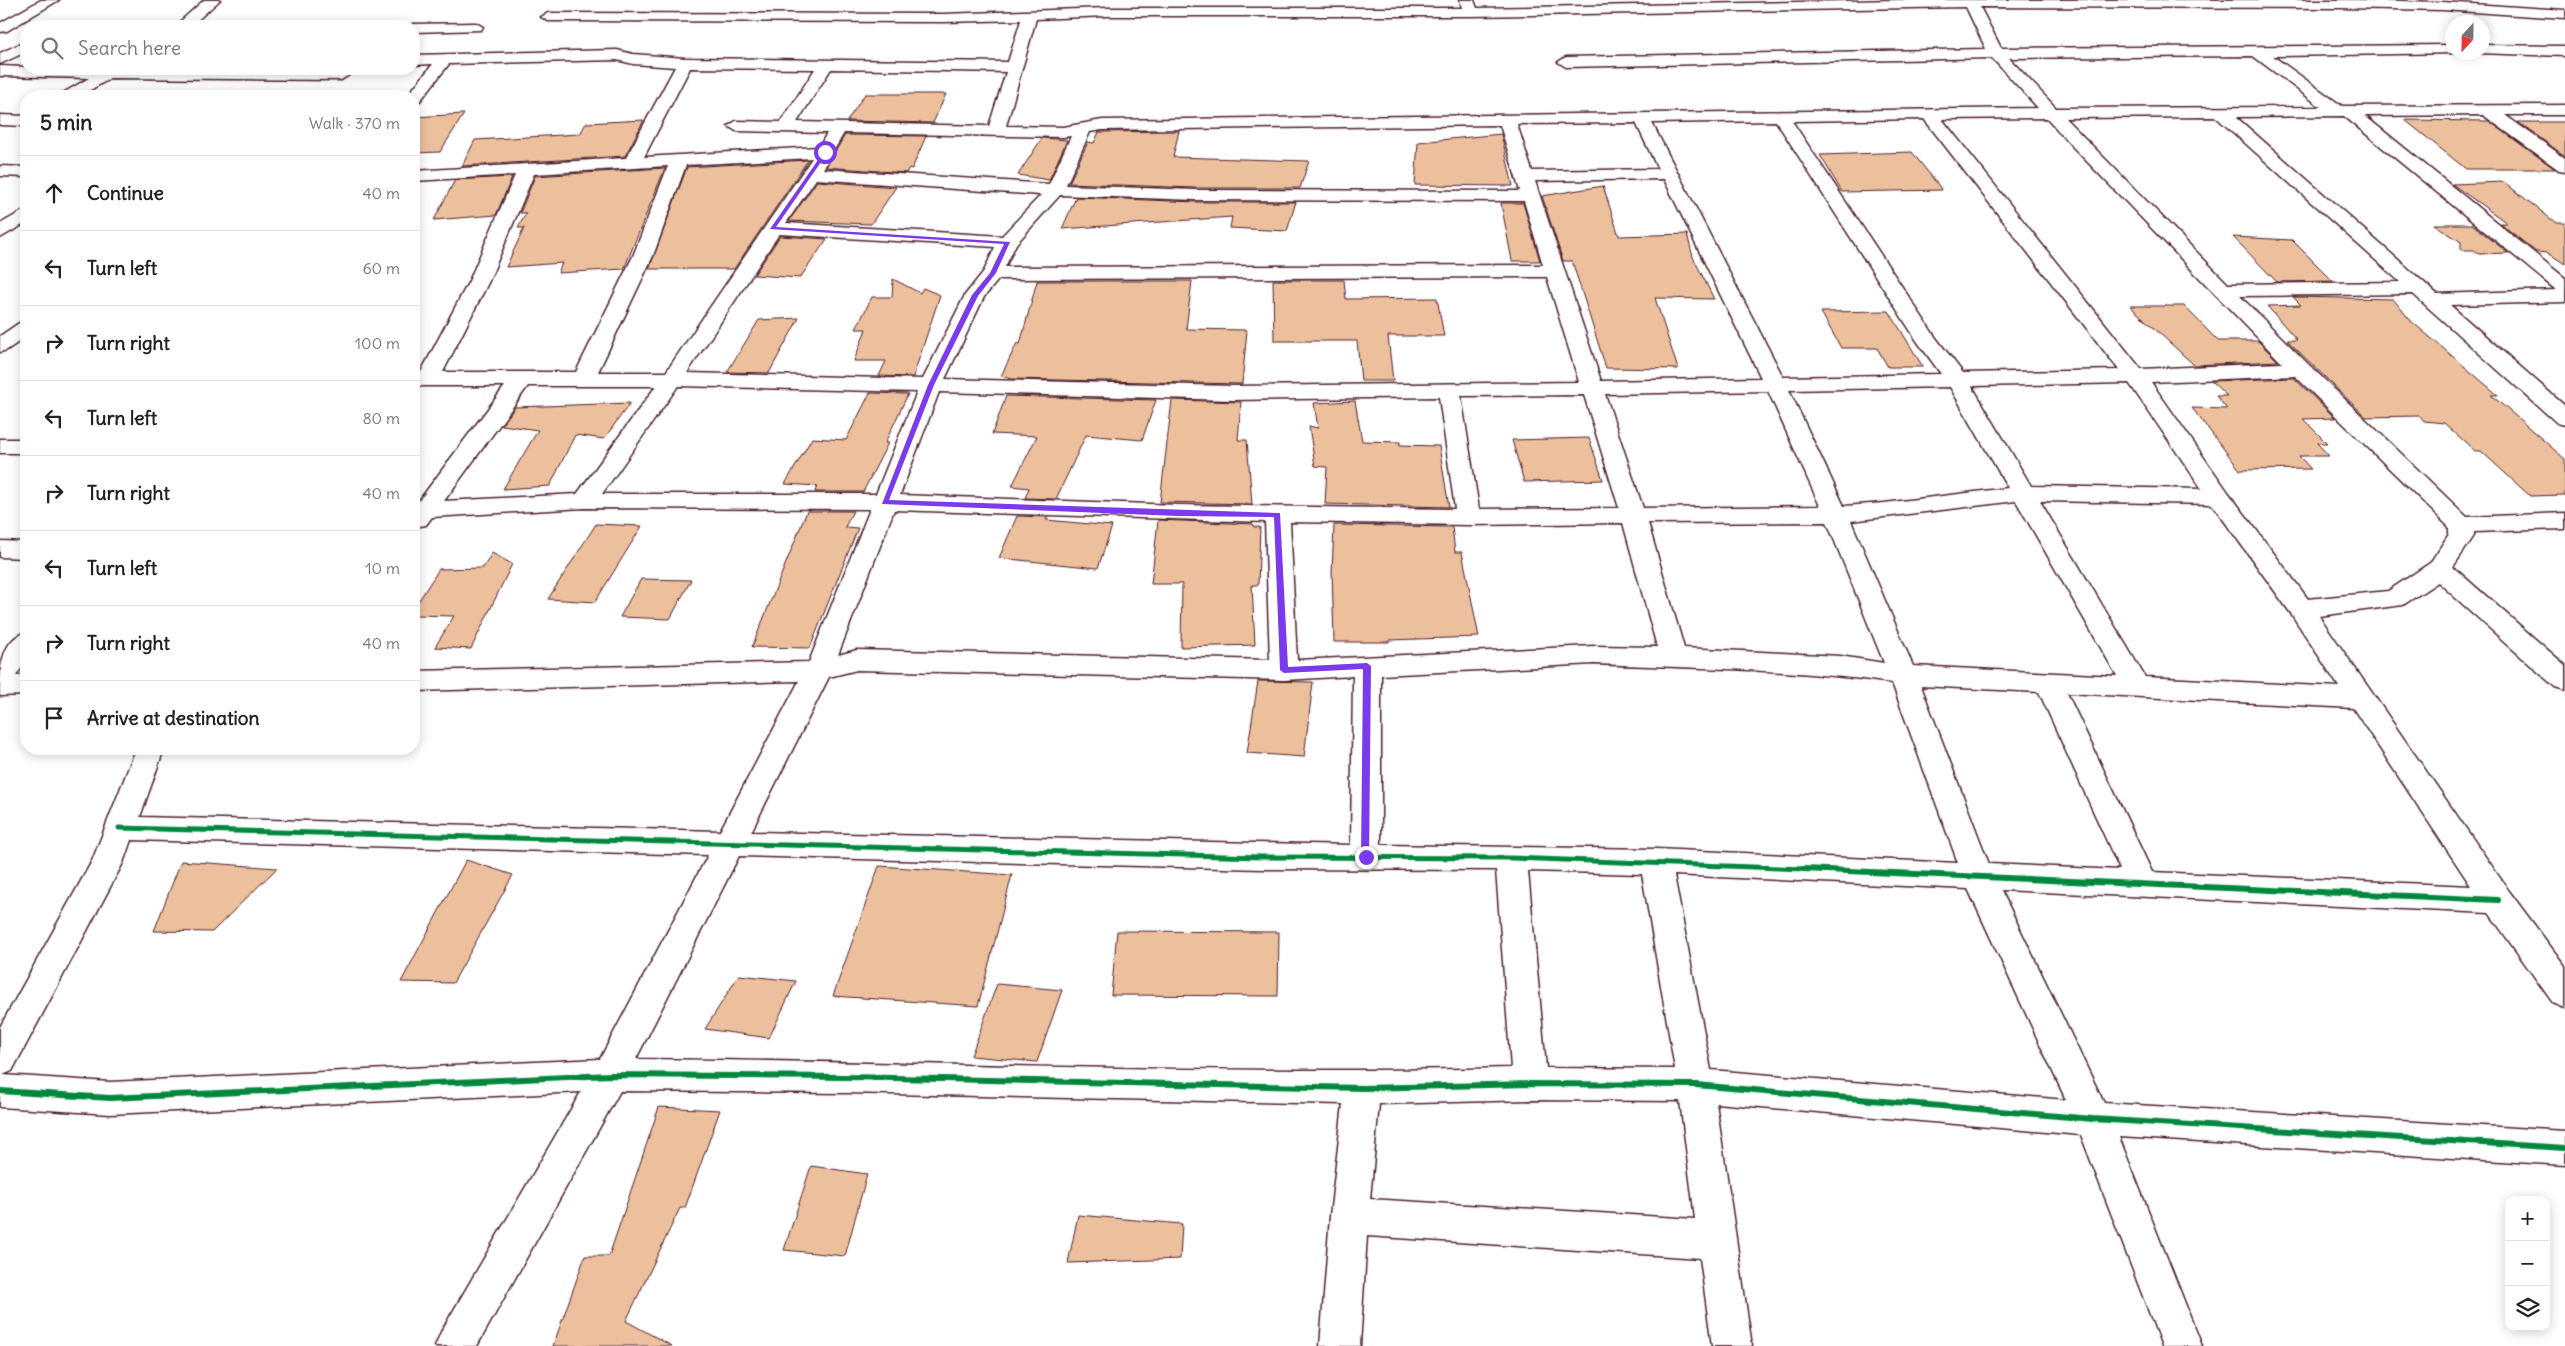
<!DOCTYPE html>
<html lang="en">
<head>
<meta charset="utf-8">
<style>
	body { margin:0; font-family:Delius,sans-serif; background:#f6f6f6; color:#222 }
	.controls { position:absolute; right:15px; bottom:15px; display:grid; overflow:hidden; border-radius:10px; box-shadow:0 2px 12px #0003 }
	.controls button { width:45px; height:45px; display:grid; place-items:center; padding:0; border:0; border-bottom:1px solid #e0e0e0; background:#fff; color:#222; font:25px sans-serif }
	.compass { position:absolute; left:2445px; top:15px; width:45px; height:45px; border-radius:50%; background:#fff; box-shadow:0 2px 12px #0003; rotate:202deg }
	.stop { position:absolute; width:15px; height:15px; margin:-11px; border:4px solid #7c3aed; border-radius:50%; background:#fff }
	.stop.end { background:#7c3aed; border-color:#fff; box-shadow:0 1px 5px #0008 }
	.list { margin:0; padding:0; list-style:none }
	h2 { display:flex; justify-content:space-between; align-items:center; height:65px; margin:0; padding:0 20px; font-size:21px }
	h2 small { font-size:16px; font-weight:400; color:#767676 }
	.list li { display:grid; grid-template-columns:32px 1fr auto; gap:15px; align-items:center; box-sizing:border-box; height:75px; padding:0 20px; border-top:1px solid #e0e0e0 }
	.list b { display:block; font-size:19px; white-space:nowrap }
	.list em { font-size:16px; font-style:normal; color:#767676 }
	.icon { flex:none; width:28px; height:28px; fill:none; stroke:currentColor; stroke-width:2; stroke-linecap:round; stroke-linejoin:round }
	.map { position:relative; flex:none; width:2565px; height:1346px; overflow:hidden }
	.search { position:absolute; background:#fff; box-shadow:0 2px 12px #0003; left:20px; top:20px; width:400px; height:55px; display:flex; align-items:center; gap:12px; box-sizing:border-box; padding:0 18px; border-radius:20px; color:#767676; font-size:19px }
	.panel { position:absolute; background:#fff; box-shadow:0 2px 12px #0003; left:20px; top:90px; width:400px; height:665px; border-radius:20px }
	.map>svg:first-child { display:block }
</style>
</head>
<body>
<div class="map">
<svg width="2565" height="1346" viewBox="0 0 2565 1346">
	<rect width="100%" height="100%" fill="#fff"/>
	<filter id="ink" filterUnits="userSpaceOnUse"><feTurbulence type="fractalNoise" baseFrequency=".02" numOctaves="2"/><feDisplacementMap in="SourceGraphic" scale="10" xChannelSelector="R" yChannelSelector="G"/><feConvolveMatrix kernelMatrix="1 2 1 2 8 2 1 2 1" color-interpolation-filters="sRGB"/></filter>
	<g filter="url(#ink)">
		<!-- building -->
		<g fill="#edc09d" stroke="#4a1f2b">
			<path d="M 865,94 L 946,94 L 933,123 L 847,121 Z"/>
			<path d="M 464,114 L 440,152 L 414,153 L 414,117 Z"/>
			<path d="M 644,120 L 625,156 L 462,166 L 475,140 L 580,134 L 586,123 Z"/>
			<path d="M 2405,120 L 2489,121 L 2555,169 L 2466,169 Z"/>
			<path d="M 2518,122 L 2565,122 L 2565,156 Z"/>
			<path d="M 1179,131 L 1173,157 L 1309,161 L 1300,188 L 1195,188 L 1069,183 L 1088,142 L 1094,143 L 1099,132 Z"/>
			<path d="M 1501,134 L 1513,186 L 1415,185 L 1418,142 Z"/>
			<path d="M 845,135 L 926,136 L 912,169 L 909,168 L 906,173 L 826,167 Z"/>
			<path d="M 1042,138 L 1067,140 L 1049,180 L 1018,175 Z"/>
			<path d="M 1912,152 L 1942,190 L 1842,192 L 1820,155 Z"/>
			<path d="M 808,160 L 734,269 L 649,269 L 687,167 Z"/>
			<path d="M 665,168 L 624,269 L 558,273 L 562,263 L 506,267 L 524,228 L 518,228 L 526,213 L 520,213 L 535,176 Z"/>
			<path d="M 512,177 L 496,215 L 434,220 L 455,180 Z"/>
			<path d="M 817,181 L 896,187 L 871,224 L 789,221 Z"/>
			<path d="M 2504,182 L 2556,223 L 2565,223 L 2565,264 L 2548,253 L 2536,252 L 2500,223 L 2507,223 L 2452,184 Z"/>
			<path d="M 1603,186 L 1619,236 L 1687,234 L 1693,257 L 1714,299 L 1655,298 L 1678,369 L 1606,368 L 1572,261 L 1563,261 L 1542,196 Z"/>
			<path d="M 1076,197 L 1195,202 L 1296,202 L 1287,231 L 1230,228 L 1232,217 L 1062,229 Z"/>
			<path d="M 1501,203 L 1523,203 L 1540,261 L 1512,261 Z"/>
			<path d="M 2434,224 L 2472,224 L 2508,253 L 2479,254 L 2474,250 L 2461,250 L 2461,242 Z"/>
			<path d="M 780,236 L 827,239 L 800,278 L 754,275 Z"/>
			<path d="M 2233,237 L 2292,240 L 2333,281 L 2277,282 Z"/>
			<path d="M 893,279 L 920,293 L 923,288 L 940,295 L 913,377 L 879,376 L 886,361 L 854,361 L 866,329 L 856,329 L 872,297 L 892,297 Z"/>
			<path d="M 1273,280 L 1344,280 L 1346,299 L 1437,298 L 1444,336 L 1388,336 L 1393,381 L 1361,381 L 1357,341 L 1274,341 Z"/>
			<path d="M 1037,281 L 1192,281 L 1186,329 L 1247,330 L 1242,384 L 1012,379 L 1001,376 L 1017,343 L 1020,344 Z"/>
			<path d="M 2293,297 L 2393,299 L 2411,321 L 2498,395 L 2491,395 L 2565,459 L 2565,495 L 2530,496 L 2481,451 L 2475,451 L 2444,423 L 2424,421 L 2420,416 L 2366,417 L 2287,340 L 2297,340 L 2267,306 L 2301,305 Z"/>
			<path d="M 2130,306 L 2184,306 L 2218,341 L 2258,341 L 2278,361 L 2194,365 Z"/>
			<path d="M 1889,311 L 1923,367 L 1888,367 L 1877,348 L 1841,348 L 1821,312 Z"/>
			<path d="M 799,318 L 769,373 L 727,372 L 759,320 Z"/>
			<path d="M 2294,378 L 2335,418 L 2303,419 L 2327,443 L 2317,443 L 2329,456 L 2299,456 L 2311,469 L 2240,470 L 2192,408 L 2227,409 L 2216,396 L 2227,396 L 2211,381 Z"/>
			<path d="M 870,393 L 908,394 L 885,443 L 888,443 L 863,492 L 815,492 L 817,486 L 785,484 L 812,438 L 846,440 Z"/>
			<path d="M 1006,396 L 1156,400 L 1142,440 L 1086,435 L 1056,499 L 1025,498 L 1029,488 L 1012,486 L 1037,436 L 992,434 Z"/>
			<path d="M 1172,400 L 1241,402 L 1238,440 L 1247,440 L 1252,504 L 1160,502 Z"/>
			<path d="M 1355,401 L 1362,441 L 1400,442 L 1400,445 L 1439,446 L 1449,507 L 1325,504 L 1327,467 L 1315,466 L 1309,426 L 1318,428 L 1314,403 Z"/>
			<path d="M 630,403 L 604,439 L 575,435 L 550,486 L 503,489 L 538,430 L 502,425 L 515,407 Z"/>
			<path d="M 1589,438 L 1603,480 L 1524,482 L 1512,440 Z"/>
			<path d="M 807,511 L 853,511 L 845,527 L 858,528 L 810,648 L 752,647 Z"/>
			<path d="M 1017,516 L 1048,517 L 1046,520 L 1112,526 L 1098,568 L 999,558 Z"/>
			<path d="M 1158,520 L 1253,524 L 1254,527 L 1260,527 L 1258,585 L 1252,585 L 1255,645 L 1181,647 L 1182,584 L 1151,584 Z"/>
			<path d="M 596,524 L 642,526 L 595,602 L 548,599 Z"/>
			<path d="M 1334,525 L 1452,527 L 1455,552 L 1462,552 L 1479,637 L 1389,640 L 1389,642 L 1334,642 L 1332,572 Z"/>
			<path d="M 492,553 L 512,564 L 471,649 L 435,647 L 454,616 L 414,615 L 414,608 L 439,569 L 483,568 Z"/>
			<path d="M 641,579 L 691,580 L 670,619 L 620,617 Z"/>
			<path d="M 1258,681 L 1313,682 L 1304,757 L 1247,753 Z"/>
			<path d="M 466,860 L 513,875 L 453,983 L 401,982 Z"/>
			<path d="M 181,861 L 277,868 L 212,932 L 154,931 Z"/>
			<path d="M 879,866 L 1012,875 L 978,1006 L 833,996 Z"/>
			<path d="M 1117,931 L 1279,932 L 1278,996 L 1111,995 Z"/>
			<path d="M 739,975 L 796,981 L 769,1038 L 705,1029 Z"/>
			<path d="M 997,984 L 1062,990 L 1037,1062 L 971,1056 Z"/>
			<path d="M 659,1107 L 720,1110 L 685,1208 L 680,1208 L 626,1321 L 672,1346 L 553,1346 L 585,1256 L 609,1256 Z"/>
			<path d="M 811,1166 L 867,1174 L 845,1256 L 784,1250 Z"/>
			<path d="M 1078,1215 L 1182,1224 L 1180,1259 L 1068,1263 Z"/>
		</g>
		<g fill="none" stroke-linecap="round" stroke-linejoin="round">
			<defs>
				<g id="minor">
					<path d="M 41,0 L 59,0 L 7,31 L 0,32 L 0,23 Z"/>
					<path d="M 204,0 L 220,0 L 191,26 L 175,26 Z"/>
					<path d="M 1460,0 L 1474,0 L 1477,8 L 1898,0 L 2358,0 L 2442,2 L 2565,10 L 2565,18 L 2442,10 L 2341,8 L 1980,7 L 2001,48 L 2452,45 L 2452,52 L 2457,53 L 2273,56 L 2342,106 L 2565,105 L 2565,115 L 2505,115 L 2565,158 L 2565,171 L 2559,170 L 2483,115 L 2365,116 L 2565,278 L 2565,302 L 2450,305 L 2565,406 L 2565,425 L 2557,423 L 2413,294 L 2240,296 L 2308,364 L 2467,517 L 2565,513 L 2565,529 L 2474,532 L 2474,536 L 2453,567 L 2565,665 L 2565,690 L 2555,687 L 2438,582 L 2403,605 L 2319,616 L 2509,891 L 2565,966 L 2565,1008 L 2553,1003 L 2489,913 L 2001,890 L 2104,1103 L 2565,1131 L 2565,1165 L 2119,1137 L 2202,1346 L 2162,1346 L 2081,1135 L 1716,1103 L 1752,1346 L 1712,1346 L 1700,1258 L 1367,1236 L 1360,1346 L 1320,1346 L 1330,1216 L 1343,1104 L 846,1093 L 620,1091 L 477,1346 L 435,1346 L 441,1332 L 581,1092 L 110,1114 L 0,1107 L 0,1027 L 92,861 L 136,749 L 164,749 L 140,817 L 720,831 L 799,681 L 414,691 L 414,671 L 809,662 L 870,509 L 584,508 L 432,517 L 426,525 L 414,527 L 414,502 L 418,502 L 505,386 L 414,386 L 414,373 L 421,372 L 469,281 L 515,175 L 414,181 L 414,171 L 626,158 L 675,67 L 633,64 L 617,60 L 449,64 L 420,101 L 414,103 L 414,96 L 407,96 L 433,64 L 414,65 L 414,55 L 617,50 L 633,54 L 685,58 L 1008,62 L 1021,20 L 944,22 L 548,21 L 541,17 L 548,13 L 944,14 L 1107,8 L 1462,8 ZM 1966,7 L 1986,49 L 1566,57 L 1558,62 L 1566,67 L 1992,58 L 2038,108 L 1102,120 L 1063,127 L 1006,126 L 1036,19 L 1107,16 L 1471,16 ZM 2253,56 L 2321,107 L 2056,108 L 2009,58 ZM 690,68 L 815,69 L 781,122 L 736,121 L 728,126 L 736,131 L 827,133 L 819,147 L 644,157 ZM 831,69 L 1006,72 L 989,126 L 797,122 ZM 2344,116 L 2556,290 L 2437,294 L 2236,117 ZM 2216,117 L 2400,282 L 2228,284 L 2065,118 ZM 2047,118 L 2070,144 L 2282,363 L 2141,369 L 1942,119 ZM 1924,119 L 2119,370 L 1963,373 L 1936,338 L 1792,121 ZM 1776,121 L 1917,341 L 1941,374 L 1783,377 L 1652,123 ZM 1636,123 L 1658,169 L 1532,171 L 1517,124 ZM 1500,125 L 1520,191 L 1195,190 L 1066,185 L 1090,132 L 1102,130 ZM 844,133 L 1063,137 L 1071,136 L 1049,184 L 823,169 ZM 812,158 L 666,372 L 598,372 L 653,256 L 686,165 ZM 668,166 L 633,256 L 576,372 L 443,372 L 489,281 L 534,174 ZM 816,179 L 1011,193 L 1041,195 L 1002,236 L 786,223 ZM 1664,179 L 1761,378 L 1601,381 L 1535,181 ZM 1060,195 L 1195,200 L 1524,201 L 1543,265 L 1005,267 L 1016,244 ZM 779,234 L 995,247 L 984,271 L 965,295 L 923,379 L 687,373 ZM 1547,277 L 1579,382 L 1233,386 L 945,379 L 984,297 L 999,279 ZM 2295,376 L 2449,527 L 2449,534 L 2430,563 L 2388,591 L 2308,599 L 2228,492 L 2151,382 ZM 2129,383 L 2202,489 L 2031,486 L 1972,386 ZM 528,386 L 656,386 L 577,494 L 444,501 ZM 678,386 L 917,392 L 876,494 L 602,494 ZM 1950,387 L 2008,488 L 1884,503 L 1844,506 L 1789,390 ZM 1768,391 L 1820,506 L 1643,508 L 1605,394 ZM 939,392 L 1233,400 L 1439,397 L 1455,509 L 1178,505 L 900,495 ZM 1584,395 L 1619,508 L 1479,509 L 1461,396 ZM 2016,501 L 2117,676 L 1913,666 L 1851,521 ZM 2040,501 L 2212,504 L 2292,615 L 2339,687 L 2145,677 ZM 894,510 L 1265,522 L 1270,660 L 857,650 L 838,655 ZM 1290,522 L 1468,525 L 1623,523 L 1657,647 L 1594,646 L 1297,660 ZM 1827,522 L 1884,663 L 1840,656 L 1684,648 L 1648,523 ZM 1594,664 C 1694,668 1793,669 1892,683 L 1958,863 L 1656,849 L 1381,845 L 1381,675 ZM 857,670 L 1284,680 L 1353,676 L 1351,845 L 751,832 L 829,677 ZM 1921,686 L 2039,692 L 2120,870 L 1989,864 ZM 2067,693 L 2353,708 L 2471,886 L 2152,872 ZM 131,840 L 708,855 L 600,1059 L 110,1082 L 3,1075 L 12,1071 L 123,863 ZM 739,856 L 1263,869 L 1496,870 L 1511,1068 C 1220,1075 928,1062 636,1059 ZM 1528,871 L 1642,874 L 1675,1069 L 1546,1068 ZM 1674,875 L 1968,889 L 2066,1100 L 1711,1070 ZM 1530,1100 L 1680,1101 L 1695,1219 L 1370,1199 L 1379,1104 Z"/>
					<path d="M 476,23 L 483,27 L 481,30 L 414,32 L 414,26 L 408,26 L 414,24 Z"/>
					<path d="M 26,41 L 26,52 L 0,64 L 0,53 Z"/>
					<path d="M 2482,45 L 2565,46 L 2565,56 L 2477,53 L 2482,52 Z"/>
					<path d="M 0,66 L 26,67 L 26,69 L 341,70 L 349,75 L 341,80 L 111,78 L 80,96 L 61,96 L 63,93 L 89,78 L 0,76 Z"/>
					<path d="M 0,115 L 26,116 L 26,126 L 0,125 Z"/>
					<path d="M 0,166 L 26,167 L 26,177 L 0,176 Z"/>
					<path d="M 26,209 L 26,223 L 0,238 L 0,224 Z"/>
					<path d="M 26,321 L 26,337 L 7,350 L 0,352 L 0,336 L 19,323 Z"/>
					<rect x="0" y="439" width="26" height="14"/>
					<path d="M 0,541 L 26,542 L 26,558 L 0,557 Z"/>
					<path d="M 26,632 L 26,661 L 16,676 L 26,675 L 26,695 L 0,696 C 0,671 0,640 26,632 Z"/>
				</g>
			</defs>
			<!-- minor casing -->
			<use href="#minor" stroke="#4a1f2b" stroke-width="3"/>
			<!-- minor -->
			<use href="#minor" fill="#fff" fill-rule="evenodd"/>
			<defs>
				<path id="cycleway-far1" d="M 119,828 L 1263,857 L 1511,858 L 1831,870"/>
				<g id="cycleway">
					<path d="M 1803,869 L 2498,900"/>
					<path d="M 0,1091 L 110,1098 L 610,1075 L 846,1077 L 1363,1088 L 1530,1084 L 1696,1085 L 2093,1119 L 2565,1148"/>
				</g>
			</defs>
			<!-- cycleway-far1 casing -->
			<use href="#cycleway-far1" stroke="#fff" stroke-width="8"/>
			<!-- cycleway casing -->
			<use href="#cycleway" stroke="#fff" stroke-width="9"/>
			<!-- cycleway-far1 -->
			<use href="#cycleway-far1" stroke="#00873e" stroke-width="5"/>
			<!-- cycleway -->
			<use href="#cycleway" stroke="#00873e" stroke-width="6"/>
		</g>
	</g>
	<!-- route -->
	<path fill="#7c3aed" d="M 825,150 L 828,152 L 776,227 L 1010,242 L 996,273 L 978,296 L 934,385 L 889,500 L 1280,513 L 1288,667 L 1367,663 L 1371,666 L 1369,860 L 1363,860 L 1361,857 L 1363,669 L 1284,673 L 1280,670 L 1274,517 L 1178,516 L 882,504 L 928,385 L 972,295 L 990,273 L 1004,244 L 770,229 Z"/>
</svg>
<div class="controls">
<button>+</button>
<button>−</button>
<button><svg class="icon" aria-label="layers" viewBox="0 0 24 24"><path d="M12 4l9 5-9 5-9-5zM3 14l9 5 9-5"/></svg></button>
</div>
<svg class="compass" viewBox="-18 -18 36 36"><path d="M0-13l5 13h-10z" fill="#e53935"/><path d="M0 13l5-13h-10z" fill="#767676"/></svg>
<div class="stop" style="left:825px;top:152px"></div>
<div class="stop end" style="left:1366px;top:857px"></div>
<div class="search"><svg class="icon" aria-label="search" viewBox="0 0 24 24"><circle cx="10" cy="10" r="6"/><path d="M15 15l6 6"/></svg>Search here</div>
<section class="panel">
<h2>5 min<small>Walk · 370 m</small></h2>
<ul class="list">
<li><svg class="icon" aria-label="ahead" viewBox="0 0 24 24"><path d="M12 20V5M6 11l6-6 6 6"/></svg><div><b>Continue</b></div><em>40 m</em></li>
<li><svg class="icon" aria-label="left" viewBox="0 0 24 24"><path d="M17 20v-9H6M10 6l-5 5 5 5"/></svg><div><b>Turn left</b></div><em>60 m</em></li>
<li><svg class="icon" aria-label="right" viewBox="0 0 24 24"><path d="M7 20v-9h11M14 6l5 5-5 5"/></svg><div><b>Turn right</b></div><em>100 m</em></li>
<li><svg class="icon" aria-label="left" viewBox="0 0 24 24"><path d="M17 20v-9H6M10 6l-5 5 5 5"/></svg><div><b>Turn left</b></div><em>80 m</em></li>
<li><svg class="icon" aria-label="right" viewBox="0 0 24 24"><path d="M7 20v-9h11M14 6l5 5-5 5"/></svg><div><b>Turn right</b></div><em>40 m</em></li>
<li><svg class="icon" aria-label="left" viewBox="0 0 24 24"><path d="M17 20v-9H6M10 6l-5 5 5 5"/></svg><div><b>Turn left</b></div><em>10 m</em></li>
<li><svg class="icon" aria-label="right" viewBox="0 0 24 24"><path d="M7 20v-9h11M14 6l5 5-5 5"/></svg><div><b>Turn right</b></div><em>40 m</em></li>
<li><svg class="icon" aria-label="arrive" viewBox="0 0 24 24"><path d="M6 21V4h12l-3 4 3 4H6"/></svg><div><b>Arrive at destination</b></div></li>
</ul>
</section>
</div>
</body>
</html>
